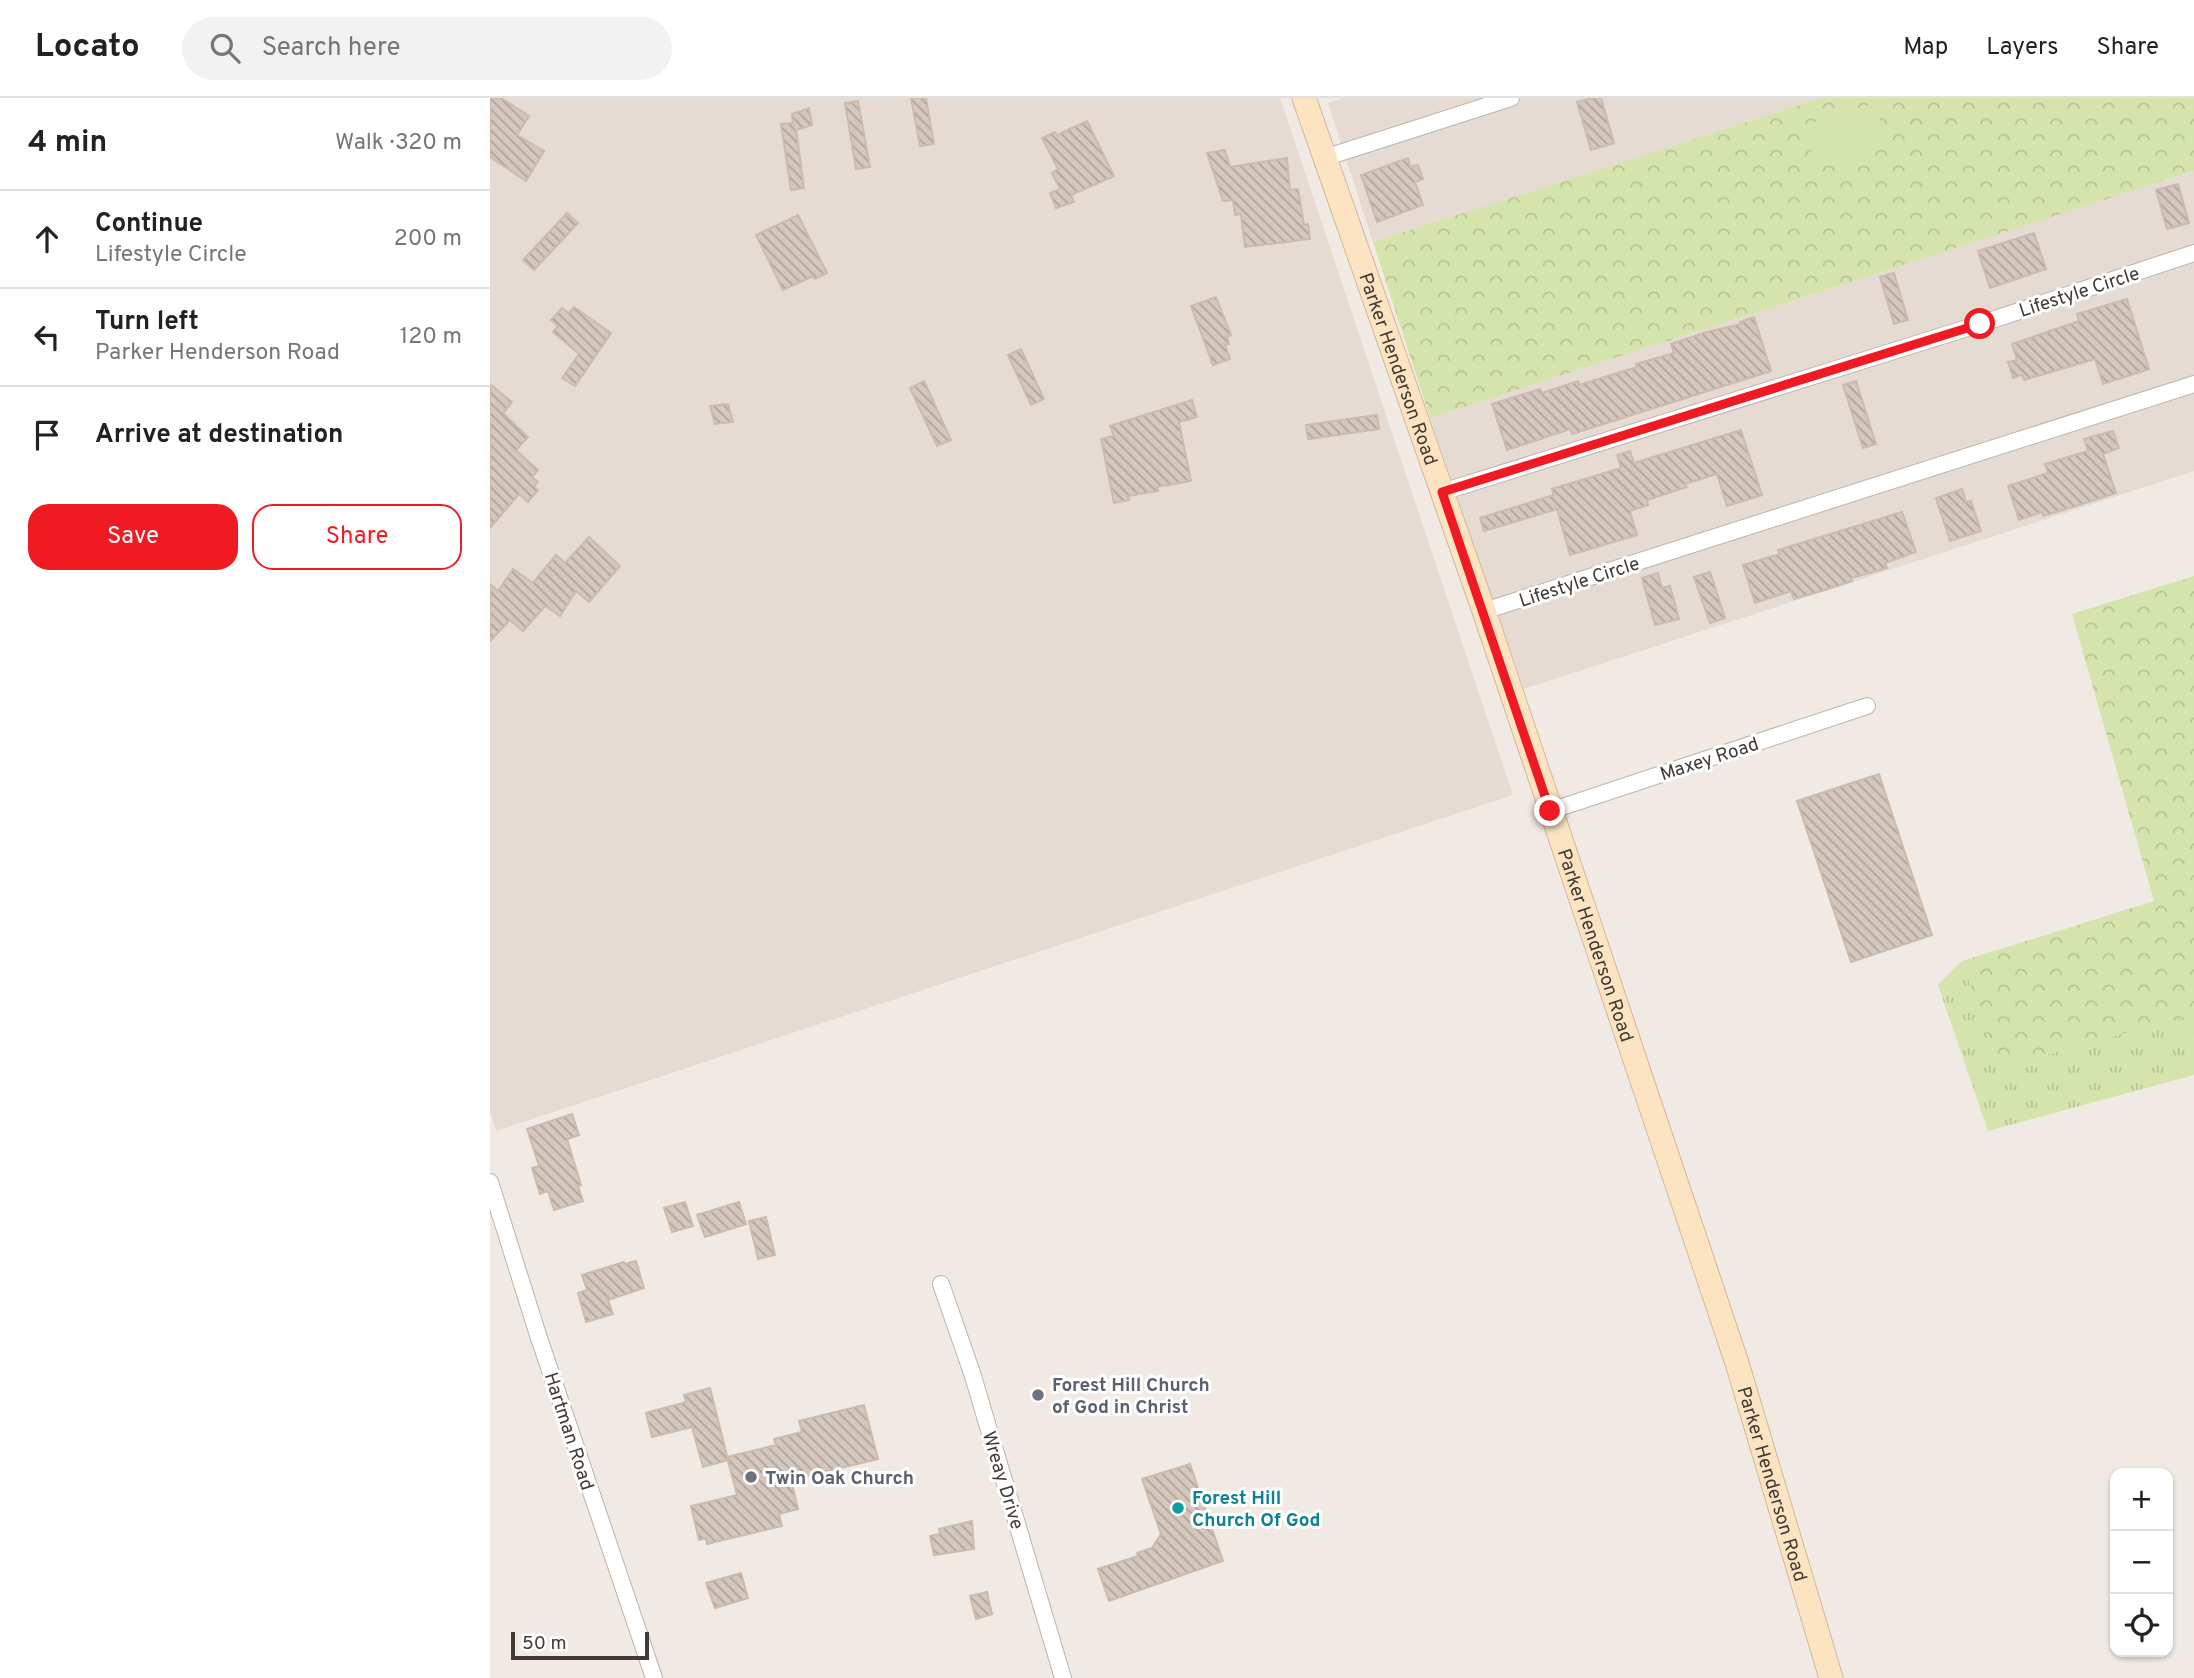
<!DOCTYPE html>
<html lang="en">
<head>
<meta charset="utf-8">
<style>
	body { margin:0; font-family:Overpass,sans-serif; background:#f2f2f2; color:#222 }
	.controls { position:absolute; right:21px; bottom:21px; display:grid; overflow:hidden; border-radius:14px; box-shadow:0 2px 5px #0004 }
	.controls button { width:63px; height:63px; display:grid; place-items:center; padding:0; border:0; border-bottom:2px solid #e0e0e0; background:#fff; color:#222; font:35px sans-serif }
	.scale { position:absolute; left:21px; bottom:18px; width:138px; box-sizing:border-box; padding-left:7px; border:4px solid #433a34; border-top:0; font-size:19px; line-height:24px; white-space:nowrap; color:#433a34; -webkit-text-stroke:5px #fff; paint-order:stroke }
	.stop { position:absolute; width:21px; height:21px; margin:-16px; border:5px solid #f01b22; border-radius:50%; background:#fff }
	.stop.end { background:#f01b22; border-color:#fff; box-shadow:0 2px 7px #0008 }
	.list { margin:0; padding:0; list-style:none }
	h2 { display:flex; justify-content:space-between; align-items:center; height:91px; margin:0; padding:0 28px; font-size:30px }
	h2 small { font-size:23px; font-weight:400; color:#767676 }
	.list li { display:grid; grid-template-columns:46px 1fr auto; gap:21px; align-items:center; box-sizing:border-box; height:98px; padding:0 28px; border-top:2px solid #e0e0e0 }
	.list b { display:block; font-size:26px; white-space:nowrap }
	.list p { margin:0; font-size:23px; white-space:nowrap; color:#767676 }
	.list em { font-size:23px; font-style:normal; color:#767676 }
	.actions { display:flex; gap:14px; padding:21px 28px }
	.actions a { flex:1; padding:16px 0; border:2px solid #f01b22; border-radius:21px; text-align:center; font-size:24px; color:#f01b22 }
	.actions .main { background:#f01b22; color:#fff }
	.icon { flex:none; width:38px; height:38px; fill:none; stroke:currentColor; stroke-width:2; stroke-linecap:round; stroke-linejoin:round }
	.map { position:relative; flex:none; width:1704px; height:1580px; overflow:hidden }
	header { display:flex; align-items:center; gap:42px; box-sizing:border-box; height:98px; padding:0 35px; background:#fff; border-bottom:2px solid #e0e0e0 }
	header strong { font-size:33px }
	nav { display:flex; gap:38px; margin-inline-start:auto; font-size:24px }
	.search { width:490px; height:63px; background:#f2f2f2; display:flex; align-items:center; gap:18px; box-sizing:border-box; padding:0 24px; border-radius:38px; color:#767676; font-size:26px }
	main { display:flex }
	aside { flex:1; background:#fff }
	.map>svg:first-child { display:block }
</style>
</head>
<body>
<header>
<strong>Locato</strong>
<div class="search"><svg class="icon" aria-label="search" viewBox="0 0 24 24"><circle cx="10" cy="10" r="6"/><path d="M15 15l6 6"/></svg>Search here</div>
<nav><a>Map</a><a>Layers</a><a>Share</a></nav>
</header>
<main>
<aside>
<h2>4 min<small>Walk · 320 m</small></h2>
<ul class="list">
<li><svg class="icon" aria-label="ahead" viewBox="0 0 24 24"><path d="M12 20V5M6 11l6-6 6 6"/></svg><div><b>Continue</b><p>Lifestyle Circle</p></div><em>200 m</em></li>
<li><svg class="icon" aria-label="left" viewBox="0 0 24 24"><path d="M17 20v-9H6M10 6l-5 5 5 5"/></svg><div><b>Turn left</b><p>Parker Henderson Road</p></div><em>120 m</em></li>
<li><svg class="icon" aria-label="arrive" viewBox="0 0 24 24"><path d="M6 21V4h12l-3 4 3 4H6"/></svg><div><b>Arrive at destination</b></div></li>
</ul>
<div class="actions"><a class="main">Save</a><a>Share</a></div>
</aside>
<div class="map">
<svg width="1704" height="1580" viewBox="0 0 1704 1580">
	<defs>
		<pattern id="grass-tufts" width="24" height="20" patternUnits="userSpaceOnUse" patternTransform="scale(1.75)"><rect width="24" height="20" fill="#d5e4ad"/><path d="M3 7l-1-3M5 7V3M7 7l1-3M15 17l-1-3M17 17v-4M19 17l1-3" fill="none" stroke="#b8c495"/></pattern>
		<pattern id="forest-crowns" width="20" height="18" patternUnits="userSpaceOnUse" patternTransform="scale(1.75)"><rect width="20" height="18" fill="#d5e4ad"/><path d="M2 6a3 3 0 1 1 6 0M12 15a3 3 0 1 1 6 0" fill="none" stroke="#b8c495"/></pattern>
		<pattern id="building-back-hatch" width="6" height="6" patternUnits="userSpaceOnUse" patternTransform="scale(1.75)"><rect width="6" height="6" fill="#d5c7bd"/><path d="M-1 5l2 2M0 0l6 6M5-1l2 2" fill="none" stroke="#aea39a"/></pattern>
	</defs>
	<rect width="100%" height="100%" fill="#f1eae4"/>
	<!-- residential -->
	<g fill="#e5dbd2">
		<path d="M 0,0 L 790,0 L 1023,697 L 6,1033 L 0,1014 Z"/>
		<path d="M 854,0 L 1331,0 L 883,144 L 838,5 Z"/>
		<path d="M 1704,73 L 1704,373 L 1034,591 L 940,320 Z"/>
	</g>
	<!-- grass -->
	<path fill="url(#grass-tufts)" d="M 1472,863 L 1509,970 L 1704,916 L 1704,977 L 1498,1033 L 1448,887 Z"/>
	<!-- forest -->
	<g fill="url(#forest-crowns)">
		<path d="M 1331,0 L 1704,0 L 1704,73 L 940,320 L 883,144 Z"/>
		<path d="M 1704,478 L 1704,916 L 1509,970 L 1472,863 L 1664,803 L 1582,516 Z"/>
	</g>
	<!-- pitch -->
	<path fill="#d5e4ad" d="M 1384,5 L 1398,46 L 1327,70 L 1314,28 Z"/>
	<!-- building -->
	<g fill="url(#building-back-hatch)" stroke="#ccbbad" stroke-width="2">
		<path d="M 0,0 L 11,0 L 39,18 L 27,37 L 54,53 L 36,83 L 0,59 Z"/>
		<path d="M 421,0 L 436,0 L 444,46 L 430,48 Z"/>
		<path d="M 1102,0 L 1111,0 L 1124,45 L 1101,52 L 1087,4 Z"/>
		<path d="M 368,3 L 380,69 L 366,71 L 355,5 Z"/>
		<path d="M 319,10 L 322,27 L 306,32 L 314,90 L 301,92 L 291,26 L 303,25 L 302,16 Z"/>
		<path d="M 597,23 L 624,78 L 581,97 L 584,104 L 566,110 L 560,95 L 570,91 L 562,75 L 568,71 L 552,40 L 565,34 L 567,37 Z"/>
		<path d="M 735,52 L 740,69 L 797,60 L 800,92 L 808,91 L 814,127 L 818,126 L 820,141 L 755,149 L 751,116 L 745,117 L 743,102 L 733,103 L 717,55 Z"/>
		<path d="M 918,60 L 920,69 L 928,67 L 933,81 L 925,84 L 933,107 L 887,124 L 871,77 Z"/>
		<path d="M 1688,86 L 1699,125 L 1677,131 L 1666,92 Z"/>
		<path d="M 77,115 L 88,125 L 44,172 L 33,162 Z"/>
		<path d="M 308,117 L 337,175 L 325,181 L 323,178 L 293,192 L 266,137 Z"/>
		<path d="M 1544,135 L 1556,171 L 1500,190 L 1488,153 Z"/>
		<path d="M 1404,175 L 1418,222 L 1404,226 L 1390,179 Z"/>
		<path d="M 726,199 L 741,237 L 737,239 L 739,246 L 735,247 L 740,261 L 723,267 L 701,208 Z"/>
		<path d="M 1637,201 L 1659,271 L 1613,286 L 1605,261 L 1534,282 L 1532,277 L 1523,280 L 1518,264 L 1527,262 L 1522,246 L 1589,223 L 1587,216 Z"/>
		<path d="M 84,209 L 121,235 L 85,288 L 72,280 L 89,256 L 63,234 L 68,228 L 61,222 L 72,210 L 79,215 Z"/>
		<path d="M 1264,219 L 1281,273 L 1082,336 L 1080,331 L 1017,352 L 1002,306 L 1050,291 L 1052,295 L 1088,283 L 1089,287 L 1147,269 L 1146,266 L 1184,255 L 1181,246 L 1217,234 L 1251,226 L 1250,224 Z"/>
		<path d="M 531,251 L 554,301 L 541,307 L 518,257 Z"/>
		<path d="M 434,283 L 461,342 L 447,348 L 420,290 Z"/>
		<path d="M 1366,283 L 1386,346 L 1373,350 L 1353,287 Z"/>
		<path d="M 0,286 L 22,304 L 13,315 L 38,339 L 26,352 L 48,372 L 42,379 L 48,384 L 44,388 L 48,392 L 38,404 L 29,396 L 0,430 Z"/>
		<path d="M 702,302 L 707,319 L 689,324 L 701,383 L 667,389 L 668,393 L 638,398 L 639,402 L 624,405 L 611,341 L 624,338 L 620,328 Z"/>
		<path d="M 238,306 L 243,324 L 225,326 L 220,308 Z"/>
		<path d="M 887,317 L 889,331 L 818,341 L 816,327 Z"/>
		<path d="M 1251,332 L 1272,397 L 1237,408 L 1227,376 L 1195,386 L 1197,389 L 1157,402 L 1158,407 L 1140,413 L 1147,437 L 1080,457 L 1067,411 L 994,433 L 990,420 L 1064,397 L 1062,391 L 1131,370 L 1127,357 L 1140,353 L 1144,365 Z"/>
		<path d="M 1623,333 L 1629,350 L 1613,356 L 1626,395 L 1570,413 L 1553,418 L 1552,414 L 1529,422 L 1518,388 L 1558,375 L 1555,366 L 1598,353 L 1594,341 Z"/>
		<path d="M 1472,391 L 1476,404 L 1481,403 L 1491,433 L 1460,443 L 1446,400 Z"/>
		<path d="M 1412,414 L 1426,454 L 1395,465 L 1397,470 L 1361,480 L 1362,483 L 1338,491 L 1304,501 L 1301,493 L 1265,505 L 1253,467 L 1290,456 L 1288,452 Z"/>
		<path d="M 99,439 L 130,468 L 99,504 L 86,493 L 70,518 L 55,508 L 33,533 L 20,522 L 0,543 L 0,486 L 8,493 L 23,471 L 43,485 L 66,457 L 75,465 Z"/>
		<path d="M 1220,474 L 1235,520 L 1220,525 L 1204,479 Z"/>
		<path d="M 1168,475 L 1172,490 L 1180,488 L 1189,521 L 1165,527 L 1152,480 Z"/>
		<path d="M 1389,676 L 1442,837 L 1361,864 L 1307,703 Z"/>
		<path d="M 82,1016 L 89,1037 L 77,1041 L 91,1087 L 88,1088 L 93,1103 L 64,1112 L 58,1093 L 50,1096 L 42,1070 L 49,1068 L 37,1031 Z"/>
		<path d="M 195,1104 L 203,1128 L 182,1134 L 174,1110 Z"/>
		<path d="M 249,1104 L 256,1126 L 215,1139 L 207,1117 Z"/>
		<path d="M 276,1119 L 285,1157 L 268,1161 L 259,1123 Z"/>
		<path d="M 146,1163 L 154,1190 L 118,1202 L 123,1216 L 96,1224 L 88,1195 L 97,1192 L 92,1177 L 134,1164 L 135,1166 Z"/>
		<path d="M 220,1290 L 238,1362 L 213,1369 L 202,1329 L 162,1339 L 156,1315 L 196,1304 L 194,1297 Z"/>
		<path d="M 374,1307 L 388,1361 L 301,1382 L 308,1411 L 289,1416 L 292,1428 L 217,1446 L 216,1440 L 209,1442 L 201,1408 L 247,1397 L 237,1359 L 286,1347 L 284,1341 L 312,1334 L 309,1323 Z"/>
		<path d="M 700,1366 L 733,1463 L 619,1503 L 608,1471 L 648,1458 L 647,1455 L 662,1450 L 671,1436 L 652,1381 Z"/>
		<path d="M 482,1423 L 484,1451 L 444,1457 L 440,1438 L 450,1436 L 449,1431 Z"/>
		<path d="M 251,1475 L 258,1500 L 225,1510 L 216,1485 Z"/>
		<path d="M 497,1494 L 502,1516 L 486,1521 L 480,1498 Z"/>
	</g>
	<g fill="none" stroke-linecap="round" stroke-linejoin="round">
		<defs>
			<g id="street">
				<path d="M 834,60 L 1021,0"/>
				<path d="M 952,394 L 1490,226 L 1704,155"/>
				<path d="M 994,513 L 1704,286"/>
				<path d="M 1060,713 L 1377,608"/>
				<path d="M 0,1084 L 48,1237 L 164,1580"/>
				<path d="M 451,1186 L 482,1275 L 573,1580"/>
			</g>
			<g id="secondary">
				<path id="s1" d="M 814,0 L 994,513 L 1247,1265 L 1341,1580"/>
			</g>
		</defs>
		<!-- street casing -->
		<use href="#street" stroke="#bfb3aa" stroke-width="18"/>
		<!-- secondary casing -->
		<use href="#secondary" stroke="#d2b897" stroke-width="25"/>
		<!-- street -->
		<use href="#street" stroke="#fff" stroke-width="16"/>
		<!-- secondary -->
		<use href="#secondary" stroke="#fce4c3" stroke-width="23"/>
	</g>
	<g fill="none" stroke-linecap="round" stroke-linejoin="round">
		<!-- route -->
		<path stroke="#f01b22" stroke-width="9" d="M 1060,713 L 952,394 L 1490,226"/>
	</g>
	<!-- markers -->
	<g fill="#6b7280" stroke="#fff" stroke-width="2.5">
		<circle cx="548" cy="1297" r="7"/>
		<circle cx="261" cy="1379" r="7"/>
	</g>
	<circle fill="#0f9aa8" stroke="#fff" stroke-width="2.5" cx="688" cy="1410" r="7"/>
	<g text-anchor="middle" stroke-width="6" stroke-linejoin="round" paint-order="stroke">
		<!-- street labels -->
		<g font-size="19" fill="#433a34" stroke="#fff">
			<text transform="translate(1589 193) rotate(-18)" y="7">Lifestyle Circle</text>
			<text dy="7" stroke="none"><textPath href="#s1" startOffset="287">Parker Henderson Road</textPath></text>
			<text transform="translate(1089 483) rotate(-18)" y="7">Lifestyle Circle</text>
			<text transform="translate(1219 660) rotate(-18)" y="7">Maxey Road</text>
			<text dy="7" stroke="none"><textPath href="#s1" startOffset="896">Parker Henderson Road</textPath></text>
			<text transform="translate(80 1333) rotate(72)" y="7">Hartman Road</text>
			<text transform="translate(514 1382) rotate(73)" y="7">Wreay Drive</text>
			<text dy="7" stroke="none"><textPath href="#s1" startOffset="1463">Parker Henderson Road</textPath></text>
		</g>
		<!-- worship labels -->
		<g font-size="19" font-weight="bold" fill="#5b616d" stroke="#fff" text-anchor="start">
			<text x="562" y="1293">Forest Hill Church<tspan x="562" dy="22">of God in Christ</tspan></text>
			<text x="275" y="1386">Twin Oak Church</text>
		</g>
		<!-- culture labels -->
		<g font-size="19" font-weight="bold" fill="#0d838f" stroke="#fff" text-anchor="start">
			<text x="702" y="1406">Forest Hill<tspan x="702" dy="22">Church Of God</tspan></text>
		</g>
	</g>
</svg>
<div class="controls">
<button>+</button>
<button>−</button>
<button><svg class="icon" aria-label="locate" viewBox="0 0 24 24"><circle cx="12" cy="12" r="6"/><path d="M12 2v4M12 18v4M2 12h4M18 12h4"/></svg></button>
</div>
<div class="scale">50 m</div>
<div class="stop" style="left:1490px;top:226px"></div>
<div class="stop end" style="left:1060px;top:713px"></div>
</div>
</main>
</body>
</html>
